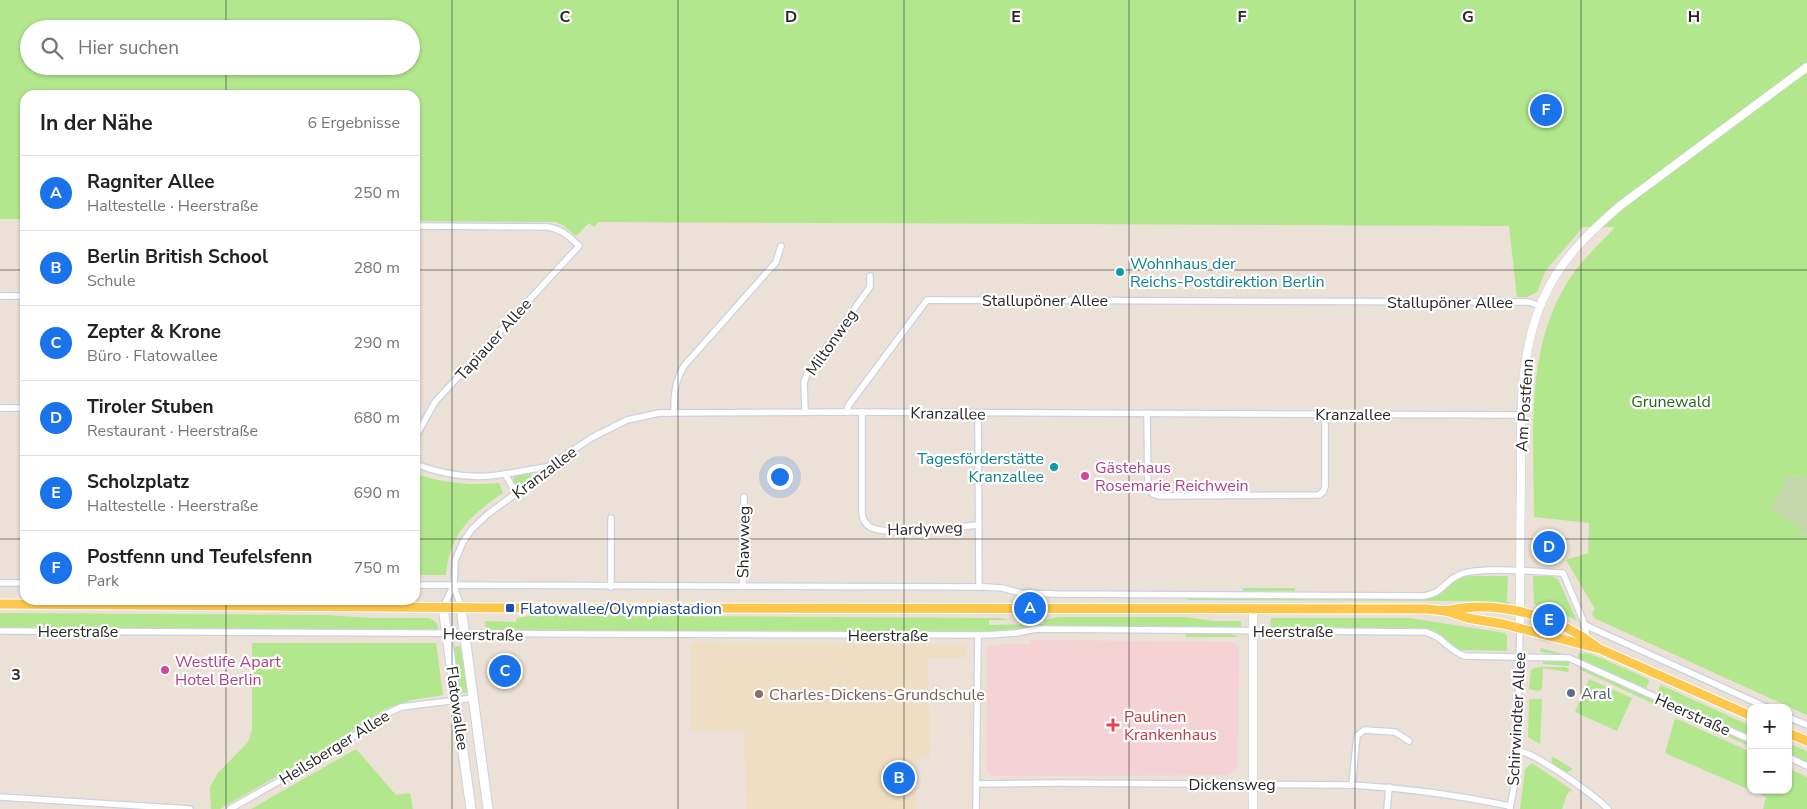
<!DOCTYPE html>
<html lang="de">
<head>
<meta charset="utf-8">
<style>
	body { margin:0; font-family:"Nunito Sans",sans-serif; background:#f6f6f6; color:#202124 }
	.controls { position:absolute; right:15px; bottom:15px; display:grid; overflow:hidden; border-radius:10px; box-shadow:0 1px 4px #0004 }
	.controls button { width:45px; height:45px; display:grid; place-items:center; padding:0; border:0; border-bottom:1px solid #e0e0e0; background:#fff; color:#202124; font:25px sans-serif }
	.you { position:absolute; left:779px; top:476px; width:18px; height:18px; margin:-12px; border:4px solid #fff; border-radius:50%; background:#1a73e8; box-shadow:0 0 0 8px #1a73e833 }
	.badge { display:grid; place-items:center; width:32px; height:32px; border-radius:50%; background:#1a73e8; color:#fff; font-size:16px; font-weight:700 }
	.pin { position:absolute; translate:-50% -50%; border:2px solid #fff; box-shadow:0 1px 5px #0006 }
	.list { margin:0; padding:0; list-style:none }
	h2 { display:flex; justify-content:space-between; align-items:center; height:65px; margin:0; padding:0 20px; font-size:21px }
	h2 small { font-size:16px; font-weight:400; color:#757577 }
	.list li { display:grid; grid-template-columns:32px 1fr auto; gap:15px; align-items:center; box-sizing:border-box; height:75px; padding:0 20px; border-top:1px solid #e0e0e0 }
	.list b { display:block; font-size:19px; white-space:nowrap }
	.list p { margin:0; font-size:16px; white-space:nowrap; color:#757577 }
	.list em { font-size:16px; font-style:normal; color:#757577 }
	.icon { flex:none; width:28px; height:28px; fill:none; stroke:currentColor; stroke-width:2; stroke-linecap:round; stroke-linejoin:round }
	.map { position:relative; flex:none; width:1807px; height:809px; overflow:hidden }
	.search { position:absolute; background:#fff; box-shadow:0 1px 4px #0004; left:20px; top:20px; width:400px; height:55px; display:flex; align-items:center; gap:12px; box-sizing:border-box; padding:0 18px; border-radius:28px; color:#757577; font-size:19px }
	.panel { position:absolute; background:#fff; box-shadow:0 1px 4px #0004; left:20px; top:90px; width:400px; height:515px; border-radius:15px }
	.map>svg:first-child { display:block }
</style>
</head>
<body>
<div class="map">
<svg width="1807" height="809" viewBox="0 0 1807 809">
	<rect width="100%" height="100%" fill="#ebe1d6"/>
	<!-- education -->
	<path fill="#efdec3" d="M 691,642 L 966,645 L 966,658 L 928,658 L 930,758 L 916,759 L 916,809 L 747,809 L 744,732 L 691,731 Z"/>
	<!-- medical -->
	<path fill="#f4d2d6" d="M 1031,640 L 1234,642 L 1239,648 L 1238,766 L 1228,775 L 992,776 L 987,770 L 987,646 L 998,646 L 1000,644 L 1030,644 Z"/>
	<!-- green -->
	<g fill="#b2e78d" fill-rule="evenodd">
		<path d="M 0,0 L 1807,0 L 1807,477 L 1788,476 L 1771,511 C 1786,516 1795,525 1807,536 L 1807,715 L 1594,618 L 1592,613 L 1595,609 L 1566,560 L 1588,553 L 1589,523 L 1534,517 C 1534,435 1523,342 1575,271 C 1587,255 1602,242 1615,227 L 1583,227 L 1546,270 L 1537,292 L 1527,297 L 1517,297 L 1509,226 L 598,222 L 594,227 L 589,223 L 576,236 L 564,226 L 555,222 L 415,221 L 415,95 L 25,95 L 25,219 L 0,219 ZM 29,29 L 411,29 L 411,66 L 29,66 Z"/>
		<path d="M 415,473 C 442,483 470,486 499,483 L 503,493 C 470,515 450,534 446,575 L 415,575 Z"/>
		<path d="M 528,473 L 532,474 L 531,477 L 521,486 L 516,486 L 513,481 L 514,477 Z"/>
		<path d="M 1471,576 L 1508,576 L 1507,602 L 1511,603 L 1506,605 L 1477,601 L 1188,600 L 1188,597 L 1429,598 C 1447,593 1452,577 1471,576 Z"/>
		<path d="M 1533,576 L 1552,576 L 1558,579 L 1577,621 L 1564,614 L 1565,612 L 1559,610 L 1558,612 L 1534,604 Z"/>
		<rect x="1243" y="588" width="52" height="3"/>
		<path d="M 0,613 L 327,615 L 370,618 L 428,618 C 435,620 438,623 438,630 L 0,628 Z"/>
		<path d="M 534,615 L 980,618 L 1000,618 L 1011,620 L 989,620 L 989,625 L 1043,624 L 1044,620 L 1059,617 L 1185,617 L 1214,621 L 1241,621 L 1241,628 L 1036,627 L 990,633 L 485,630 L 485,621 L 516,622 L 517,618 Z"/>
		<path d="M 1271,618 L 1410,618 L 1505,633 L 1507,636 L 1507,651 L 1461,650 C 1445,642 1445,633 1424,628 L 1270,627 Z"/>
		<path d="M 1186,634 L 1231,634 L 1240,637 L 1186,637 Z"/>
		<path d="M 1271,634 L 1304,634 L 1304,637 L 1267,637 Z"/>
		<path d="M 252,643 L 436,643 L 443,695 L 412,700 L 385,709 L 333,744 L 220,809 L 211,809 L 210,787 L 218,773 L 248,742 L 252,730 Z"/>
		<path d="M 460,646 L 468,691 L 467,693 L 459,693 L 453,647 Z"/>
		<path d="M 1541,648 L 1578,658 L 1579,653 L 1590,654 L 1601,658 L 1648,679 L 1649,681 L 1646,689 L 1644,689 L 1569,656 L 1540,652 Z"/>
		<path d="M 1563,659 L 1569,661 L 1569,666 L 1543,664 L 1543,661 L 1559,661 Z"/>
		<path d="M 1538,667 L 1565,667 L 1569,669 L 1568,672 L 1543,668 L 1542,688 L 1539,691 L 1529,689 L 1531,670 Z"/>
		<path d="M 1581,667 L 1657,702 L 1656,705 L 1579,669 Z"/>
		<path d="M 1589,679 L 1632,698 L 1617,731 L 1575,712 Z"/>
		<path d="M 1661,685 L 1751,726 L 1751,736 L 1657,694 Z"/>
		<path d="M 1529,699 L 1542,699 L 1540,744 L 1528,737 Z"/>
		<path d="M 1677,711 L 1751,744 L 1751,747 L 1676,713 Z"/>
		<path d="M 1675,718 L 1751,752 L 1751,790 L 1788,790 L 1788,768 L 1807,777 L 1807,809 L 1763,809 L 1766,797 L 1665,753 Z"/>
		<path d="M 1788,743 L 1807,751 L 1807,762 L 1788,753 Z"/>
		<path d="M 356,749 L 396,795 L 410,793 L 413,809 L 251,809 Z"/>
		<path d="M 1552,757 L 1553,757 L 1573,769 L 1566,773 L 1551,764 Z"/>
		<path d="M 1532,763 L 1572,790 L 1567,794 L 1562,809 L 1520,809 L 1525,769 Z"/>
	</g>
	<!-- cemetery -->
	<path fill="#c3d6ac" d="M 1788,476 L 1807,477 L 1807,536 C 1795,526 1786,515 1770,511 Z"/>
	<g fill="none" stroke-linecap="round" stroke-linejoin="round">
		<defs>
			<g id="minor">
				<path d="M 415,226 L 548,227 C 561,229 569,236 579,246 L 435,402 L 415,438"/>
				<path d="M 0,296 L 25,296"/>
				<path d="M 0,408 L 25,408"/>
				<path d="M 674,412 C 674,395 675,380 684,366 L 776,262 L 781,246"/>
				<path d="M 805,412 L 804,382 L 807,374 L 870,287 L 870,276"/>
				<path d="M 847,412 L 848,406 L 927,300 L 1529,302 L 1541,306"/>
				<path d="M 862,412 L 862,514 C 863,520 865,524 870,527 C 888,537 956,527 978,525"/>
				<path d="M 1147,413 L 1148,488 L 1153,494 L 1159,496 L 1319,495 L 1323,492 L 1325,487 L 1325,414"/>
				<path d="M 978,414 L 979,587"/>
				<path d="M 415,464 C 439,473 464,478 489,476 C 508,475 528,469 547,467"/>
				<path d="M 505,474 L 516,493"/>
				<path d="M 611,518 L 611,587"/>
				<path d="M 0,583 L 25,583"/>
				<path d="M 415,585 L 985,587 L 1002,588 L 1021,593 L 1055,594 L 1423,596 C 1444,593 1443,582 1459,575 C 1478,566 1540,572 1563,573 L 1583,620 L 1588,640"/>
				<path d="M 454,586 L 461,607"/>
				<path d="M 743,586 L 744,497"/>
				<path d="M 443,607 L 454,585 L 455,561 L 463,542 L 472,529 L 488,514 L 534,480 L 547,467 L 593,437 L 627,420 L 659,413 L 847,412 L 1521,415"/>
				<path d="M 1585,625 L 1768,708"/>
				<path d="M 0,631 L 586,634 L 986,635 L 1016,633 L 1036,629 L 1425,632 C 1443,636 1448,651 1465,656 L 1569,658 L 1751,740"/>
				<path d="M 1788,717 L 1807,725"/>
				<path d="M 1517,750 C 1537,754 1593,794 1608,809"/>
				<path d="M 1788,757 L 1807,766"/>
				<path d="M 978,784 L 1056,783 L 1352,785 C 1405,788 1457,795 1510,806"/>
				<path d="M 1352,785 L 1357,736 L 1364,730 L 1395,732 L 1409,741"/>
				<path d="M 0,797 L 190,809"/>
				<path d="M 1510,808 L 1515,781 L 1517,750 L 1520,628"/>
				<path d="M 230,809 L 336,749 L 380,717 L 401,707 L 474,698"/>
				<path d="M 976,809 L 978,635"/>
				<path d="M 1387,809 L 1389,787"/>
			</g>
			<g id="tertiary">
				<path d="M 1253,609 L 1253,809"/>
				<path d="M 1520,628 C 1520,580 1520,532 1521,484 C 1521,418 1517,347 1549,287 C 1566,254 1593,229 1621,205 L 1807,67"/>
			</g>
			<g id="secondary">
				<path d="M 443,607 L 471,809"/>
				<path d="M 461,607 L 488,809"/>
			</g>
			<g id="primary">
				<path d="M 0,604 L 510,608 L 1427,609 L 1446,611 L 1467,618 L 1503,624 L 1600,649 L 1751,716"/>
				<path d="M 1446,611 C 1497,599 1558,616 1598,648"/>
				<path d="M 1788,733 L 1807,741"/>
			</g>
		</defs>
		<!-- minor casing -->
		<use href="#minor" stroke="#ccd1e2" stroke-width="8"/>
		<!-- tertiary casing -->
		<use href="#tertiary" stroke="#ccd1e2" stroke-width="9"/>
		<!-- secondary casing -->
		<use href="#secondary" stroke="#ccd1e2" stroke-width="11"/>
		<!-- primary casing -->
		<use href="#primary" stroke="#fff" stroke-width="11"/>
		<!-- minor -->
		<use href="#minor" stroke="#fff" stroke-width="5.5"/>
		<!-- tertiary -->
		<use href="#tertiary" stroke="#fff" stroke-width="8"/>
		<!-- secondary -->
		<use href="#secondary" stroke="#fff" stroke-width="9"/>
		<!-- primary -->
		<use href="#primary" stroke="#fcc74b" stroke-width="9"/>
	</g>
	<!-- grid -->
	<path fill="none" stroke="#272727" stroke-width="1" stroke-opacity="0.55" d="M 226,0 L 226,29M 452,0 L 452,809M 678,0 L 678,809M 904,0 L 904,809M 1129,0 L 1129,809M 1355,0 L 1355,809M 1581,0 L 1581,809M 226,66 L 226,95M 0,270 L 25,270M 415,270 L 1807,270M 0,539 L 25,539M 415,539 L 1807,539M 226,600 L 226,809"/>
	<!-- markers -->
	<g fill="#0f9aa8" stroke="#fff" stroke-width="2">
		<circle cx="1120" cy="272" r="5"/>
		<circle cx="1054" cy="467" r="5"/>
	</g>
	<g fill="#d1479c" stroke="#fff" stroke-width="2">
		<circle cx="1085" cy="476" r="5"/>
		<circle cx="165" cy="670" r="5"/>
	</g>
	<rect fill="#1a4fb4" stroke="#fff" stroke-width="2" x="505" y="603" width="10" height="10" rx="2.5"/>
	<circle fill="#5c6f8a" stroke="#fff" stroke-width="2" cx="1571" cy="693" r="5"/>
	<circle fill="#8d6e63" stroke="#fff" stroke-width="2" cx="759" cy="694" r="5"/>
	<path fill="#e0444e" stroke="#fff" stroke-width="2" d="M1110.5 717.5h5v5h5v5h-5v5h-5v-5h-5v-5h5z"/>
	<g text-anchor="middle" stroke-width="4.5" stroke-linejoin="round" paint-order="stroke">
		<!-- culture labels -->
		<g font-size="16" fill="#0d838f" stroke="#fff" text-anchor="start">
			<text x="1130" y="269">Wohnhaus der<tspan x="1130" dy="18">Reichs-Postdirektion Berlin</tspan></text>
			<text x="1044" y="464" text-anchor="end">Tagesförderstätte<tspan x="1044" dy="18">Kranzallee</tspan></text>
		</g>
		<!-- street labels -->
		<g font-size="16" fill="#272727" stroke="#fff">
			<text x="1045" y="306">Stallupöner Allee</text>
			<text x="1450" y="308">Stallupöner Allee</text>
			<text transform="translate(493 339) rotate(-48)" y="6">Tapiauer Allee</text>
			<text transform="translate(831 342) rotate(-55)" y="6">Miltonweg</text>
			<text transform="translate(1524 405) rotate(-86)" y="6">Am Postfenn</text>
			<text transform="translate(948 413) rotate(1)" y="6">Kranzallee</text>
			<text x="1353" y="420">Kranzallee</text>
			<text transform="translate(544 472) rotate(-37)" y="6">Kranzallee</text>
			<text transform="translate(925 528) rotate(-2)" y="6">Hardyweg</text>
			<text transform="translate(743 542) rotate(-89)" y="6">Shawweg</text>
			<text x="78" y="637">Heerstraße</text>
			<text x="1293" y="637">Heerstraße</text>
			<text transform="translate(483 634) rotate(1)" y="6">Heerstraße</text>
			<text x="888" y="641">Heerstraße</text>
			<text transform="translate(458 708) rotate(82)" y="6">Flatowallee</text>
			<text transform="translate(1693 714) rotate(24)" y="6">Heerstraße</text>
			<text transform="translate(1516 719) rotate(-87)" y="6">Schirwindter Allee</text>
			<text transform="translate(334 747) rotate(-32)" y="6">Heilsberger Allee</text>
			<text x="1232" y="790">Dickensweg</text>
		</g>
		<!-- park labels -->
		<g font-size="16" fill="#2a6713" stroke="#fff">
			<text x="1671" y="407">Grunewald</text>
		</g>
		<!-- hotel labels -->
		<g font-size="16" fill="#b23c85" stroke="#fff" text-anchor="start">
			<text x="1095" y="473">Gästehaus<tspan x="1095" dy="18">Rosemarie Reichwein</tspan></text>
			<text x="175" y="667">Westlife Apart<tspan x="175" dy="18">Hotel Berlin</tspan></text>
		</g>
		<!-- transit labels -->
		<g font-size="16" fill="#164399" stroke="#fff" text-anchor="start">
			<text x="520" y="614">Flatowallee/Olympiastadion</text>
		</g>
		<!-- service labels -->
		<g font-size="16" fill="#4e5e75" stroke="#fff" text-anchor="start">
			<text x="1581" y="699">Aral</text>
		</g>
		<!-- education labels -->
		<g font-size="16" fill="#785e54" stroke="#fff" text-anchor="start">
			<text x="769" y="700">Charles-Dickens-Grundschule</text>
		</g>
		<!-- health labels -->
		<g font-size="16" fill="#be3a42" stroke="#fff" text-anchor="start">
			<text x="1124" y="722">Paulinen<tspan x="1124" dy="18">Krankenhaus</tspan></text>
		</g>
	</g>
	<g font-size="16" text-anchor="middle" font-weight="bold" fill="#272727" stroke="#fff" stroke-width="4.5" stroke-linejoin="round" paint-order="stroke">
		<text x="565" y="22">C</text>
		<text x="791" y="22">D</text>
		<text x="1016" y="22">E</text>
		<text x="1242" y="22">F</text>
		<text x="1468" y="22">G</text>
		<text x="1694" y="22">H</text>
		<text x="16" y="680">3</text>
	</g>
</svg>
<div class="controls">
<button>+</button>
<button>−</button>
</div>
<div class="you"></div>
<div class="pin badge" style="left:1030px;top:608px">A</div>
<div class="pin badge" style="left:899px;top:778px">B</div>
<div class="pin badge" style="left:505px;top:671px">C</div>
<div class="pin badge" style="left:1549px;top:547px">D</div>
<div class="pin badge" style="left:1549px;top:620px">E</div>
<div class="pin badge" style="left:1546px;top:110px">F</div>
<div class="search"><svg class="icon" aria-label="search" viewBox="0 0 24 24"><circle cx="10" cy="10" r="6"/><path d="M15 15l6 6"/></svg>Hier suchen</div>
<section class="panel">
<h2>In der Nähe<small>6 Ergebnisse</small></h2>
<ul class="list">
<li><span class="badge">A</span><div><b>Ragniter Allee</b><p>Haltestelle · Heerstraße</p></div><em>250 m</em></li>
<li><span class="badge">B</span><div><b>Berlin British School</b><p>Schule</p></div><em>280 m</em></li>
<li><span class="badge">C</span><div><b>Zepter &amp; Krone</b><p>Büro · Flatowallee</p></div><em>290 m</em></li>
<li><span class="badge">D</span><div><b>Tiroler Stuben</b><p>Restaurant · Heerstraße</p></div><em>680 m</em></li>
<li><span class="badge">E</span><div><b>Scholzplatz</b><p>Haltestelle · Heerstraße</p></div><em>690 m</em></li>
<li><span class="badge">F</span><div><b>Postfenn und Teufelsfenn</b><p>Park</p></div><em>750 m</em></li>
</ul>
</section>
</div>
</body>
</html>
